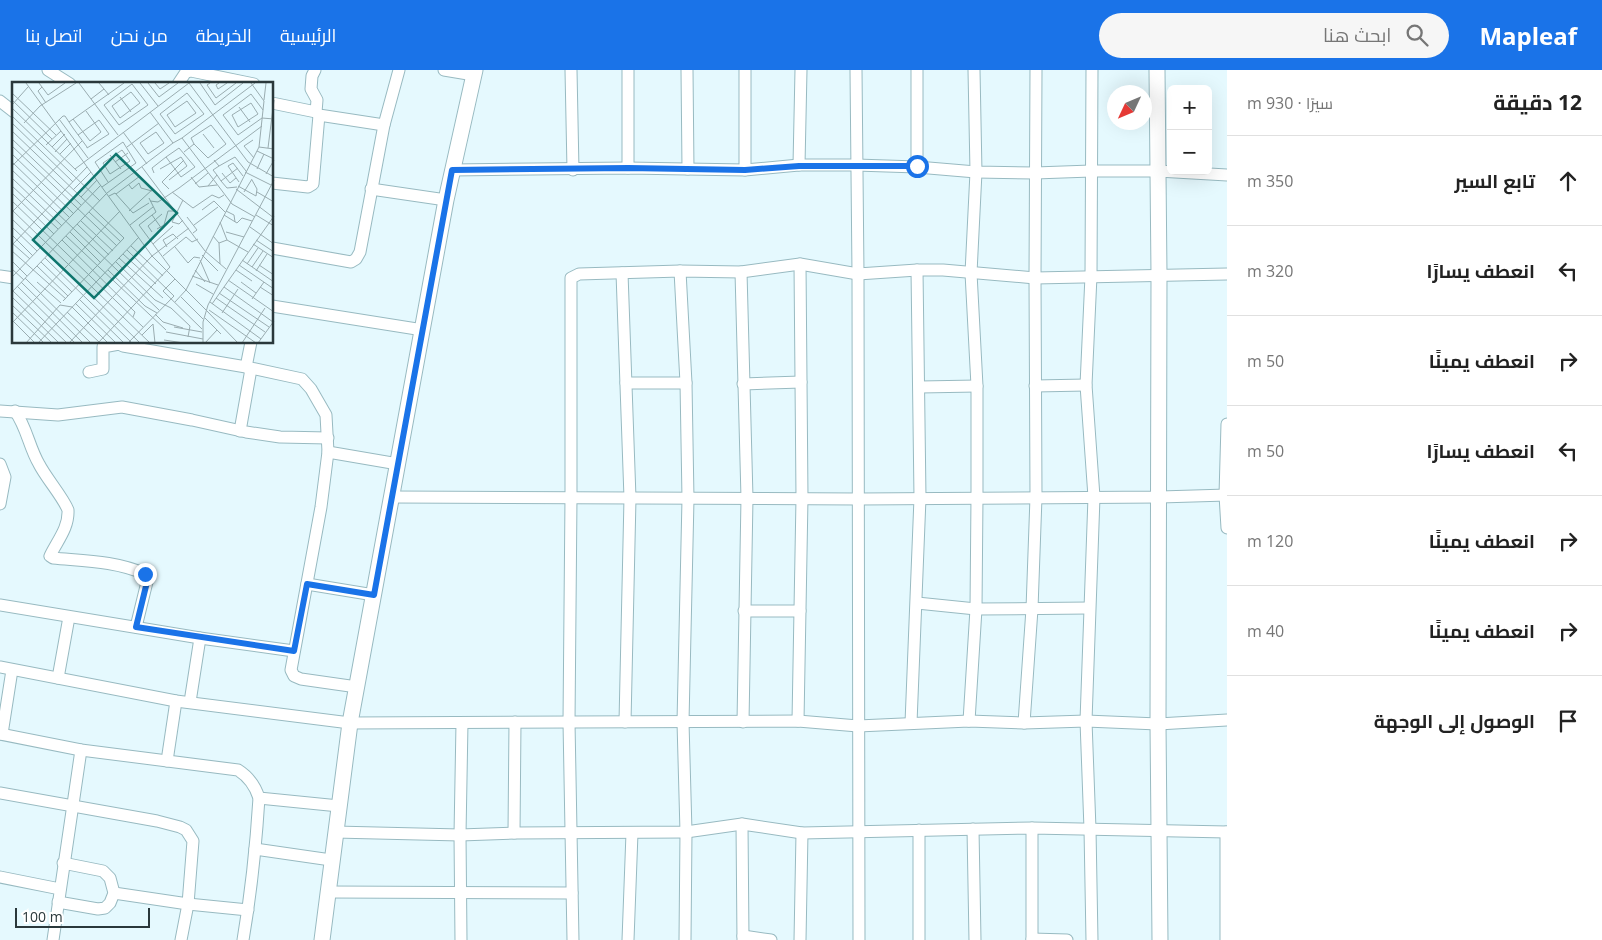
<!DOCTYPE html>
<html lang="ar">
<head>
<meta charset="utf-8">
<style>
	body { margin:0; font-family:"Open Sans",Cairo,sans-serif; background:#f6f6f6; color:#222; direction:rtl }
	.controls { position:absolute; right:15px; top:15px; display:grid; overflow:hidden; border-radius:8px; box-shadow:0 5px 20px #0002 }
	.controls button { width:45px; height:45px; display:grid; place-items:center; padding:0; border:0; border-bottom:1px solid #e0e0e0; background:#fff; color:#222; font:25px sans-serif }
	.compass { position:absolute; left:1107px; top:15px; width:45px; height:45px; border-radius:50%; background:#fff; box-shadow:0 5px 20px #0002; rotate:226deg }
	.scale { position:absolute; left:15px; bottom:12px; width:135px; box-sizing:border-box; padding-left:5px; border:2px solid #2a383b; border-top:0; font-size:14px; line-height:18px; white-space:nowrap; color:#2a383b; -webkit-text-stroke:4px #fff; paint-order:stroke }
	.stop { position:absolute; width:15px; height:15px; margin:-11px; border:4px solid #1a73e8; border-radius:50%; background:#fff }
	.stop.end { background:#1a73e8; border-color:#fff; box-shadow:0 1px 5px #0008 }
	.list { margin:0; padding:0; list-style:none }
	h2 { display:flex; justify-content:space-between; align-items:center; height:65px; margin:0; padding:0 20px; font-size:21px }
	h2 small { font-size:16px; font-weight:400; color:#767676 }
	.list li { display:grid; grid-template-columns:32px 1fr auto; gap:15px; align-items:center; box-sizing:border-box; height:90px; padding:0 20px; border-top:1px solid #e0e0e0 }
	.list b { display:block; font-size:19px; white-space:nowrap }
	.list em { font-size:16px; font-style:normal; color:#767676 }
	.icon { flex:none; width:28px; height:28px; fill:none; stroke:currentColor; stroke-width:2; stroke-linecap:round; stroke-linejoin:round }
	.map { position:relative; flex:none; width:1227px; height:870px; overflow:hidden; direction:ltr }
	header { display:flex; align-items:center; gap:30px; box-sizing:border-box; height:70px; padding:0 25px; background:#1a73e8; color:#fff }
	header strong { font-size:24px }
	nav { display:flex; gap:28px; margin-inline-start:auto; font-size:18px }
	.search { width:350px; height:45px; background:#f6f6f6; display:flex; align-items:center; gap:12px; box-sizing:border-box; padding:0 18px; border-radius:28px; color:#767676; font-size:19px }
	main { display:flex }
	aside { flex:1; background:#fff }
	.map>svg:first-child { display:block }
</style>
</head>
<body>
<header>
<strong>Mapleaf</strong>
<div class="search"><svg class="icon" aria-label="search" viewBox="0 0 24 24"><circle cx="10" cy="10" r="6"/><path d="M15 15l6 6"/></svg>ابحث هنا</div>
<nav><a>الرئيسية</a><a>الخريطة</a><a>من نحن</a><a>اتصل بنا</a></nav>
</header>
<main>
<aside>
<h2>12 دقيقة<small>سيرًا · 930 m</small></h2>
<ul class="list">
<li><svg class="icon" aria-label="ahead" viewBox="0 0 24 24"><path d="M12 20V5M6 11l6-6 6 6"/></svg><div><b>تابع السير</b></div><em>350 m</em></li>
<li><svg class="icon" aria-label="left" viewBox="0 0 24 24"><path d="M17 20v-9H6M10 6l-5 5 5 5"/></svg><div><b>انعطف يسارًا</b></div><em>320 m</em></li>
<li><svg class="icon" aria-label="right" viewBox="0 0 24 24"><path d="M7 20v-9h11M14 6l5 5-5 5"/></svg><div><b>انعطف يمينًا</b></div><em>50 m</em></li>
<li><svg class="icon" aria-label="left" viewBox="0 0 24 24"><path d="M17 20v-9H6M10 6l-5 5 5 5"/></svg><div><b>انعطف يسارًا</b></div><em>50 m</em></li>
<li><svg class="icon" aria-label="right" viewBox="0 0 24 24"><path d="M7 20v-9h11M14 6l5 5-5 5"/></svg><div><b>انعطف يمينًا</b></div><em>120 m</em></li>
<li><svg class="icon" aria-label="right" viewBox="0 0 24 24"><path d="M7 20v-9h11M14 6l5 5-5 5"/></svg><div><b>انعطف يمينًا</b></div><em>40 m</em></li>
<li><svg class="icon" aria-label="arrive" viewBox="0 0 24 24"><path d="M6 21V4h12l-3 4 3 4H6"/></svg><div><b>الوصول إلى الوجهة</b></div></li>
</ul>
</aside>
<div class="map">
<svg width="1227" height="870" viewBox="0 0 1227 870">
	<rect width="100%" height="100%" fill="#e5f9fe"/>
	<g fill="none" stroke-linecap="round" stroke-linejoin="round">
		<defs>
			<g id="street">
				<path d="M 48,0 L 70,14"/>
				<path d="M 315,0 L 312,6 L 311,19 L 317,30 L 316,42"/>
				<path d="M 444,0 L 474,5"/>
				<path d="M 571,0 L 573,100"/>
				<path d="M 628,0 L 628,98"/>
				<path d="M 687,0 L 688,99"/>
				<path d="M 745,0 L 745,100"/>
				<path d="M 856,0 L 858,204 L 859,870"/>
				<path d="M 1092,0 L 1091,206 L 1086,315 L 1094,427 L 1086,651 L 1090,759 L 1092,870"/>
				<path d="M 178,14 L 186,2 L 191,1 L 254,14"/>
				<path d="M 0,31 L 14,42"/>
				<path d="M 272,33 L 316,42 L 319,45 L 384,55"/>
				<path d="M 799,95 L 801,0"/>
				<path d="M 917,97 L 917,0"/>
				<path d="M 452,100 L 628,98 L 745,100 L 799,95 L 856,95 L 917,97 L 976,102 L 1035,103 L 1091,101 L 1158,101 L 1227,105"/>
				<path d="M 272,113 L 308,117 L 313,114 L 319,45"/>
				<path d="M 371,119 L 446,130"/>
				<path d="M 272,178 L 351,192 L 356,189 L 360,182 L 384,55 L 399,0"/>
				<path d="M 680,201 L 686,313 L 688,429 L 683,652 L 686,762 L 685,870"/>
				<path d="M 741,202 L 747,428 L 743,652"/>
				<path d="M 622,203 L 630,428 L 625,652"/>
				<path d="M 0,206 L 14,208"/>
				<path d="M 272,236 L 423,260"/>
				<path d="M 246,297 L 251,272"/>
				<path d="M 89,302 L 103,299 L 103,277 L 119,274 L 123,276 L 246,297 L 302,309 L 311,319 L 326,345 L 328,382 L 321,437 L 291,600 L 294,606 L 301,609 L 357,617"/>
				<path d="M 626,313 L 686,313"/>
				<path d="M 743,314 L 801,312"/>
				<path d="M 1035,316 L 1086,315"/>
				<path d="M 920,317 L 977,316"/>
				<path d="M 0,341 L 58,345 L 122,337 L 192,350 L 246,362 L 280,367 L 328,368"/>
				<path d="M 15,341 C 27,358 29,377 39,394 C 46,408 63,427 68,440 C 69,458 57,471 50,486 L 53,488 C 84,491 116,491 145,504 L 147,512 L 136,557"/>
				<path d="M 1227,354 L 1225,425 L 1227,458"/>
				<path d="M 240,361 L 251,299"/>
				<path d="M 328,382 L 398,394"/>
				<path d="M 0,394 L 5,407 L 0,434"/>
				<path d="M 392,427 L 859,429 L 1160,427 L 1227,425"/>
				<path d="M 307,514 L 374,525"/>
				<path d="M 917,533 L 976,539 L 1089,538"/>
				<path d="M 0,535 L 200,568 L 294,581"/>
				<path d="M 744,541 L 800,541"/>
				<path d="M 0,597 L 176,631 L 350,653 L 798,651 L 858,656 L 969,651 L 1024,653 L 1086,651 L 1158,654 L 1227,650"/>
				<path d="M 58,608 L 69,547"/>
				<path d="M 190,632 L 200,568"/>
				<path d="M 798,651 L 802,428 L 800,194"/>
				<path d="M 969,651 L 976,539 L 977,427 L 977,316 L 971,203 L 976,102 L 974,0"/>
				<path d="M 911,653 L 920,428 L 917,200"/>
				<path d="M 1024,653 L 1032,539 L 1036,427 L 1035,208 L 1036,0"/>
				<path d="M 0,664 L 81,680 L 238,700 C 249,707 255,715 259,728 C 256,776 251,823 243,870"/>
				<path d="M 2,664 L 12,600"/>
				<path d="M 167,691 L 176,631"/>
				<path d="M 0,723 L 157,751 L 180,757 L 186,760 L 193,771 L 188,834 L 181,870"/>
				<path d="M 259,728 L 339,736"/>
				<path d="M 742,754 L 743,870"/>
				<path d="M 1032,758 L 1032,870"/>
				<path d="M 973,759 L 975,870"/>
				<path d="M 919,760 L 919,870"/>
				<path d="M 335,762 L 460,765 L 514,763 L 686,762 L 742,754 L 802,763 L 1032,758 L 1227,762"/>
				<path d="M 1226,762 L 1226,870"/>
				<path d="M 514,763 L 515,652"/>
				<path d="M 255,779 L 331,790"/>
				<path d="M 0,807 L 60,819"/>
				<path d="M 328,822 L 572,823"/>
				<path d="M 114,823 L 188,834 L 248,840"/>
				<path d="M 58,832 L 98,839 L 105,838 L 110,833 L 114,823 L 110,808 L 103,801 L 63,793"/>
				<path d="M 743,866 L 771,870"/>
				<path d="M 1032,869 L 1067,870"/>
				<path d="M 53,870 L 81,680"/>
				<path d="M 461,870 L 460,765 L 462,653"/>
				<path d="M 573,870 L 569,652 L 571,427 L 571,208 L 579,204 L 680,201 L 741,202 L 800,194 L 858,204 L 917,200 L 943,200 L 1035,208 L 1227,204"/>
				<path d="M 628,870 L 632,763"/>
				<path d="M 800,870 L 802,763"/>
			</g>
			<g id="secondary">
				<path d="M 1157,0 L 1159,204 L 1158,654 L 1160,870"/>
				<path d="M 322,870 L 350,653 L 446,130 L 475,0"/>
			</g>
		</defs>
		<!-- street casing -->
		<use href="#street" stroke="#98bac1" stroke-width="13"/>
		<!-- secondary casing -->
		<use href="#secondary" stroke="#98bac1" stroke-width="17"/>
		<!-- street -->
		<use href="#street" stroke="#fff" stroke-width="11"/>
		<!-- secondary -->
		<use href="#secondary" stroke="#fff" stroke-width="15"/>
	</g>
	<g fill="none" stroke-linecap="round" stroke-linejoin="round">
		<!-- route -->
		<path stroke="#1a73e8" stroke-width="6" d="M 145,504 L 147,512 L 136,557 L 294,581 L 307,514 L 374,525 L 452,100 L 628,98 L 745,100 L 799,96 L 917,96"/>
	</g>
	<!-- overview -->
	<g transform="translate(12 12)">
		<rect width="261" height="261" fill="#e5f9fe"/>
		<path fill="none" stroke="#9aacb0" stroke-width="1" d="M 14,1 L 140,174 L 194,228M 27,1 L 36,13 L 53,1M 67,1 L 106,53M 87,1 L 97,13M 128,1 L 146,24M 136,1 L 147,15 L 166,1M 143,1 L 148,7 L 157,1M 177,1 L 236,80 L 262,95M 188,1 L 203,23 L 231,1M 198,1 L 195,3 L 204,16 L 224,1M 207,1 L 204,3 L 206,7 L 215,1M 120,2 L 136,23 L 107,43 L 92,23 ZM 30,5 L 26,9 L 34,21M 119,10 L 128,21 L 108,36 L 100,24 ZM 0,11 L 44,53M 175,11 L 192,32 L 163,52 L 148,32 ZM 108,15 L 119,30M 79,17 L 92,7M 0,18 L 40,57M 252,18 L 254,1M 175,19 L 184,31 L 163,45 L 155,33 ZM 239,21 L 246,32 L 226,45 L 220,33 ZM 0,23 L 16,5M 227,25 L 238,40M 0,26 L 65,89M 251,28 L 239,12 L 211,33 L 226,53 L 250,36 L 262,37M 138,30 L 161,61 L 170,56 L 220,122 L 243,135M 0,34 L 88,119M 47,37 L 76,76M 61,37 L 78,59 L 89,50 L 74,29M 57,40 L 112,1M 0,41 L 61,100M 12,41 L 28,24 L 64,1M 0,49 L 112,156 L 51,219M 111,50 L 135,82M 144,50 L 152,61 L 136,72 L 128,61 ZM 191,52 L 202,66M 170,56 L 243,1M 0,57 L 69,123M 241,58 L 232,64 L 242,76M 34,63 L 49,49M 0,64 L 105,164M 40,65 L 53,52M 115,65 L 147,41M 247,65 L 262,67M 256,66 L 262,18M 110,68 L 118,79 L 98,92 L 91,81 ZM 245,69 L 262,77M 43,70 L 55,57M 172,70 L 182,62 L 196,76 L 214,62 L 199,43 L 179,56 L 182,62M 0,72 L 62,132M 48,72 L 59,61M 98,73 L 109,87M 0,80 L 57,135M 103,80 L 116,71M 0,84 L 51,34 L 53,34 L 61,46 L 75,65 L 75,66 L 97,52 L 87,38 L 66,53M 207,84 L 223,75 L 234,89M 130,85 L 193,169 L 214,187M 63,87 L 177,1M 148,87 L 169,75 L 175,84 L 157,98M 245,87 L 252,72M 0,88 L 147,228M 233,90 L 259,103M 142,91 L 140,86 L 154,75 L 167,66 L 183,85 L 169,95 L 154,75M 210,91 L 218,101 L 224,96M 254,92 L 262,78M 205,93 L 209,99 L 226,86M 179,95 L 187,105 L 205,103M 1,97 L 50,144M 209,99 L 215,106 L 225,105M 227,100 L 216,84 L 221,81 L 231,94M 183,102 L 196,91M 117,103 L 120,107 L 127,101 L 129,106 L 140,109M 0,104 L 46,147M 196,104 L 205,93 L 201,88 L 207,84 L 202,78M 226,104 L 244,114 L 245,107 L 240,98M 90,105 L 124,81 L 111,60 L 83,80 L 96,100M 157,107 L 150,100 L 172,78M 224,107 L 262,136M 61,108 L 79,90M 160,110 L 181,126 L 200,113 L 207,116 L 212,113M 232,110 L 240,97M 245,110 L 262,120M 0,111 L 42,152M 65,112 L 82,94M 104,112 L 128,94 L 141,108M 97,114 L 103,111 L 121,131 L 137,121M 69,115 L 85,98M 0,119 L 131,245M 138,119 L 146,120 L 167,106 L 250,44M 0,128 L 138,261M 190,128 L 202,119 L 213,130M 117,129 L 141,107M 214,129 L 222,133 L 223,140M 0,130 L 70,59M 77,130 L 109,160M 140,133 L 150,147M 212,133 L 225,141 L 230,136 L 240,139M 244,133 L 262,144M 175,135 L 185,148 L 181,151M 0,137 L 29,165M 171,138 L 167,142 L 160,140 L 171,118M 69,139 L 101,169M 208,140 L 215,158M 65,142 L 97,173M 118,143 L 141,125M 182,143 L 206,125M 0,145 L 25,169M 238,145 L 262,162M 145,147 L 152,143 L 156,129 L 163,129M 58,150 L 89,181M 140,150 L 136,144 L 150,132M 214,150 L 232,155M 0,153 L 21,174M 54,154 L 154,248M 201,154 L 207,161 L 208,182M 50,158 L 123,230 L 121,235M 244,158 L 262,170M 0,161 L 18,177M 207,161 L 215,158 L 236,170M 141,162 L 161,144M 241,162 L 262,176M 0,163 L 75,85M 119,164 L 151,194M 155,165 L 151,158 L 161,152 L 166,157M 163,165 L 176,181 L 182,175 L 188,176M 115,168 L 162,214 L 116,261M 0,169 L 54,217M 37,172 L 68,203M 111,172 L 144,202M 190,173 L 206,189M 151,174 L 174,155 L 180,160 L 186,157M 33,176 L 120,261M 107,176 L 151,216M 188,178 L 198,201M 230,178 L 262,200M 0,179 L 15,194M 29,180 L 60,210M 104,180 L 143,218 L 159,226 L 178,244 L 176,255M 235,182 L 246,166M 227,183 L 262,207M 247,183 L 262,193M 25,184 L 56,214M 240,185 L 251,169M 0,187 L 12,198M 96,188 L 133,224 L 145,231M 183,188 L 193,200M 224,188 L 240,199M 244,189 L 255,172M 180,194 L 206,203M 0,195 L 89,103M 13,196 L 79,261M 163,197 L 151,209 L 190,247M 216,198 L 262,230M 9,200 L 71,261M 25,200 L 49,221M 229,200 L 244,211M 184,202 L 201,212M 5,204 L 63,261M 212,205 L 261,240M 248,205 L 262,214M 1,209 L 55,261M 75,209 L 128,261M 0,210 L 95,111 L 161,61M 207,211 L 257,245M 0,215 L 47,261M 169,215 L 191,237M 204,216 L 253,250M 67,217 L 112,261M 240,217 L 252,200M 163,220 L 174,208 L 247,65 L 252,19 L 239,1M 198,220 L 249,257M 63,221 L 104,261M 200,222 L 262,134M 0,223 L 40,261M 194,228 L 226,261M 197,228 L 244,261M 0,230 L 32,261M 55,230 L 87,260M 210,231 L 226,207M 143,232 L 151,240 L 171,246M 193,236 L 209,252M 0,238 L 23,261M 0,241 L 108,129M 141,242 L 143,261M 162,245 L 190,250M 154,250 L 191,257M 130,253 L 141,242M 152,258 L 172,261M 14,261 L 48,223 L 60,225 L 96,261M 26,261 L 127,155M 57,261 L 140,174 L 177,146M 86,261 L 158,185 L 127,143 L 144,130 L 137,116M 191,261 L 191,240 L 196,223 L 262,98M 193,261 L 205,248M 230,261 L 253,226M 246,261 L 262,239"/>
		<path fill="#0f766e" fill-opacity="0.15" stroke="#0f766e" stroke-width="2.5" d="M 104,72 L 165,131 L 82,216 L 21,158 Z"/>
		<rect width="261" height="261" fill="none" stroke="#2a383b" stroke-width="2.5"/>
	</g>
</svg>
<div class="controls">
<button>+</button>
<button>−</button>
</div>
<svg class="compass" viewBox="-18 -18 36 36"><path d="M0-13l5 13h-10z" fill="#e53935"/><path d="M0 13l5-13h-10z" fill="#767676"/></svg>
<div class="scale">100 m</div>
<div class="stop" style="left:917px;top:96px"></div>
<div class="stop end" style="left:145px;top:504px"></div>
</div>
</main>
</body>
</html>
